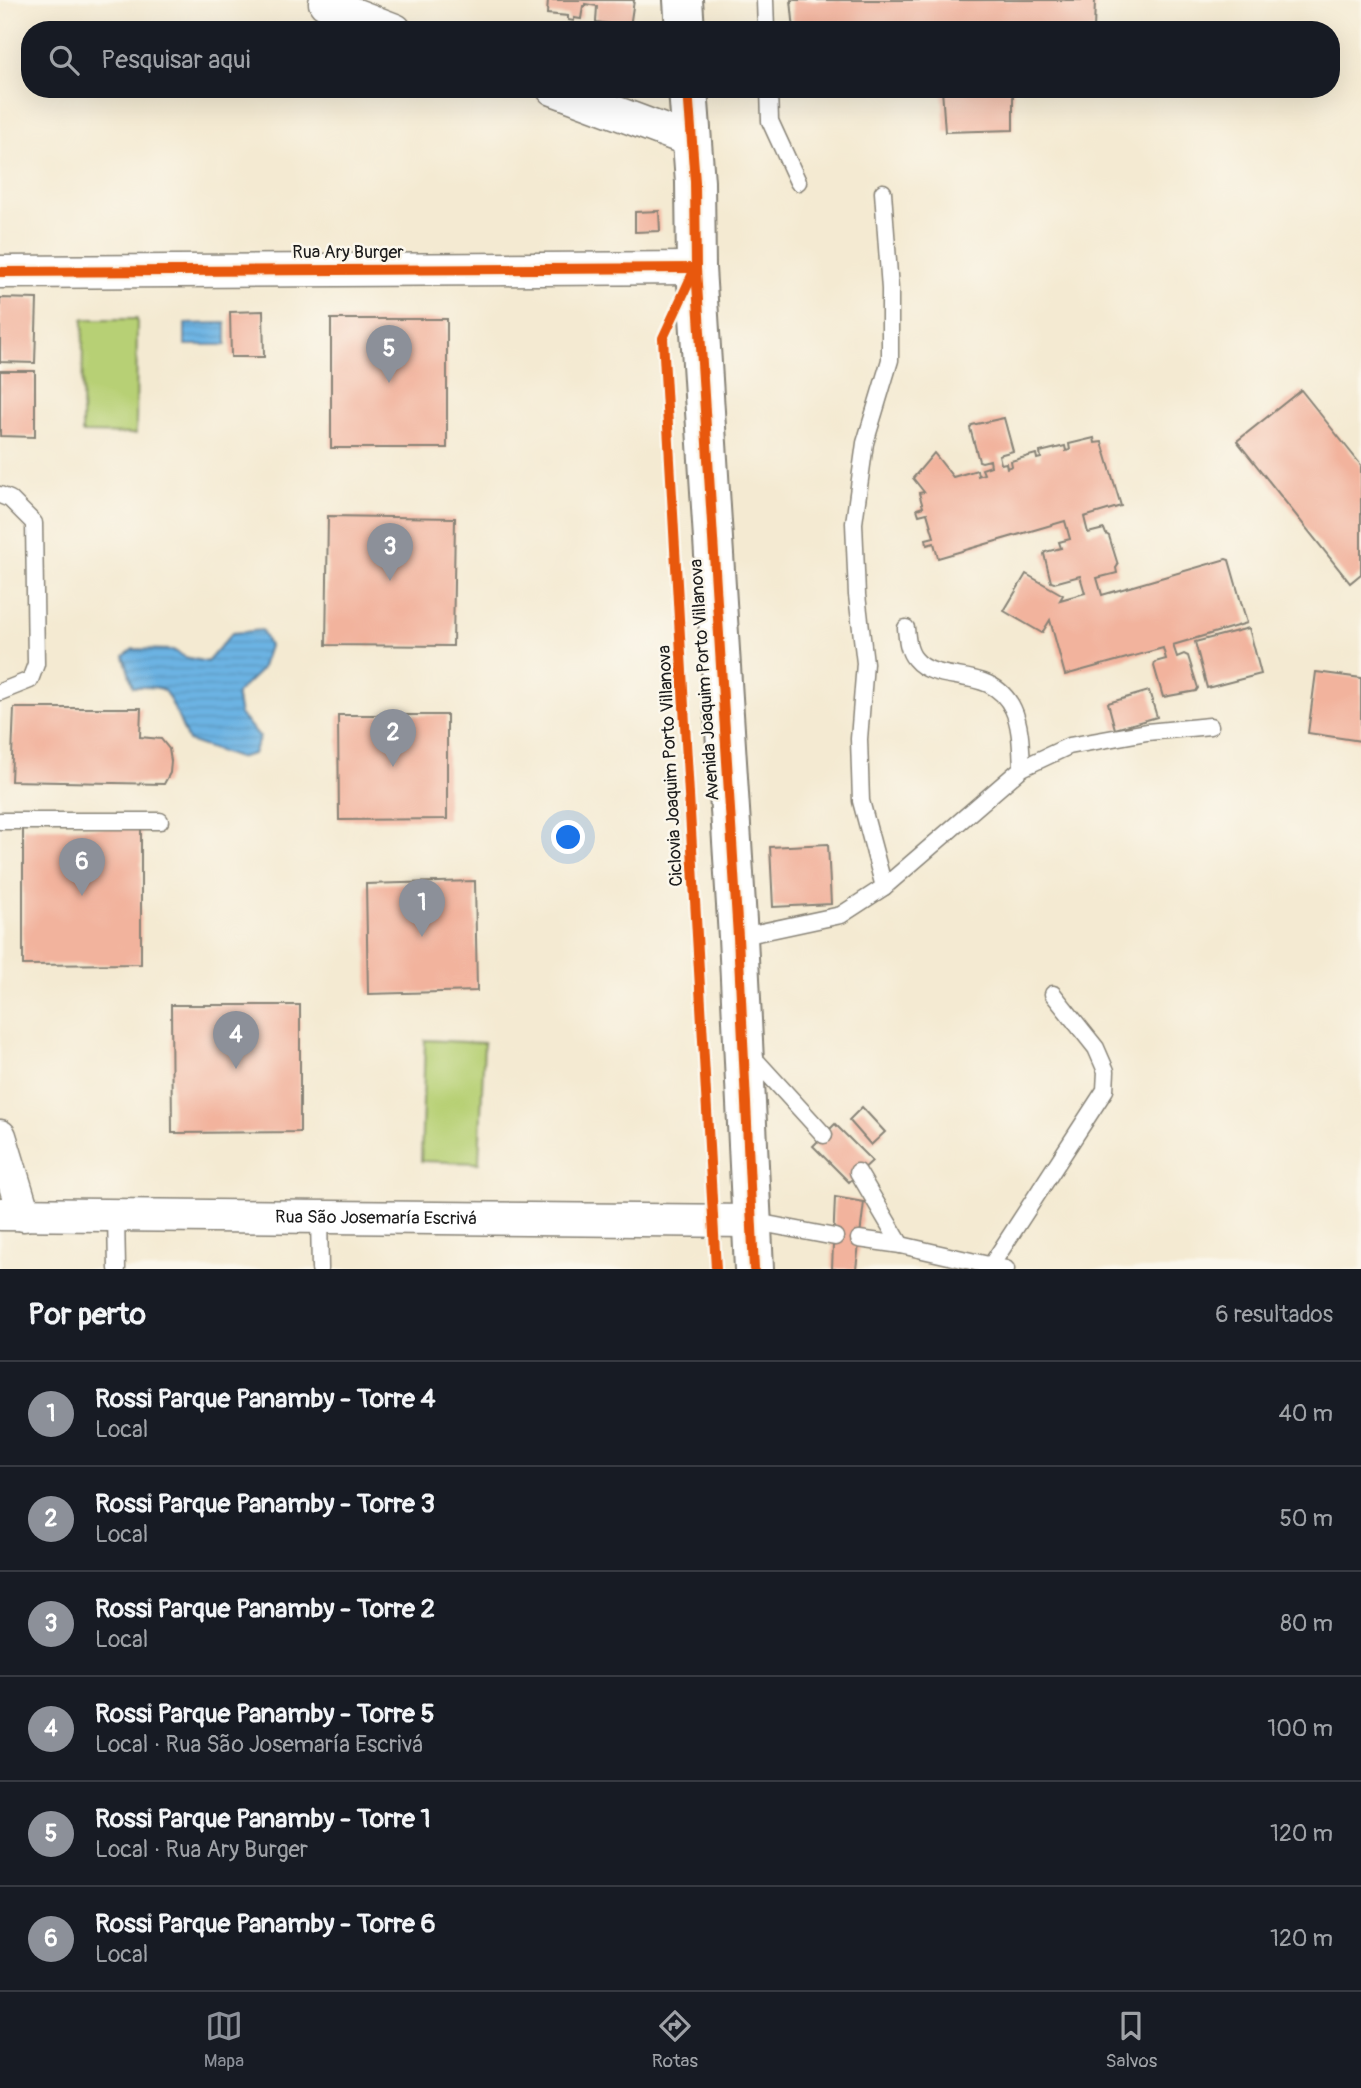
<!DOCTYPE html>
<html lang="pt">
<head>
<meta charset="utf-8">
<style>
	body { margin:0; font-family:Pangolin,sans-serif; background:#242831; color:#f1f3f6 }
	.you { position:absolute; left:569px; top:838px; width:24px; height:24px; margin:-18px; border:5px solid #fff; border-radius:50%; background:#1a73e8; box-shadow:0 0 0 10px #1a73e833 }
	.badge { display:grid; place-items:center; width:46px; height:46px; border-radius:50%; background:#8c9099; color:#fff; font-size:23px; font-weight:700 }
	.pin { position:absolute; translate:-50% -58px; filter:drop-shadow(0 2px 4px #0008) }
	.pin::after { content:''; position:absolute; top:37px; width:24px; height:21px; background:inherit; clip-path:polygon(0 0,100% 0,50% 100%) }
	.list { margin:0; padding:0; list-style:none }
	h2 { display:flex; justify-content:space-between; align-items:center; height:91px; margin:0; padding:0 28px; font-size:30px }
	h2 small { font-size:23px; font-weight:400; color:#9ea1a6 }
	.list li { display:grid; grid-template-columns:46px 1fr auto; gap:21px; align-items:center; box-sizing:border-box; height:105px; padding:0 28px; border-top:2px solid #363941 }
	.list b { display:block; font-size:26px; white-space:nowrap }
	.list p { margin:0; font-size:23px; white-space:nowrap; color:#9ea1a6 }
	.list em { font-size:23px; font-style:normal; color:#9ea1a6 }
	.icon { flex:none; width:38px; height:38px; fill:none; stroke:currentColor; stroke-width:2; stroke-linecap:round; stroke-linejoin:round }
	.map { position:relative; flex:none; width:1361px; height:1269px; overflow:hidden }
	.search { position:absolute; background:#171b24; box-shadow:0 7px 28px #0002; left:21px; right:21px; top:21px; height:77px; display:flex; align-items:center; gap:18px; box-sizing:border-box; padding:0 24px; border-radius:28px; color:#9ea1a6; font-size:26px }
	.sheet { height:721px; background:#171b24 }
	nav { display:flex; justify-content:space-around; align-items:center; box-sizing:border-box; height:98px; border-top:2px solid #363941; background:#171b24; font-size:19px; color:#9ea1a6 }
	nav a { display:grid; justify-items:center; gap:4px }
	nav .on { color:#8c9099 }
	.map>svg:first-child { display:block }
</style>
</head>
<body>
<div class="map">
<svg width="1361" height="1269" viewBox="0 0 1361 1269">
	<defs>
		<pattern id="water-rules" width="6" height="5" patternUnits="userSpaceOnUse" patternTransform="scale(1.75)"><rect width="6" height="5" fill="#6cb3e3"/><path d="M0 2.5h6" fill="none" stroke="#5d99c2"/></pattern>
	</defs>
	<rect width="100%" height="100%" fill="#fbf7ec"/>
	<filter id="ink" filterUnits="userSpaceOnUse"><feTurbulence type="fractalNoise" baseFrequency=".0143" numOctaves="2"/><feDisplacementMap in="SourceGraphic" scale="14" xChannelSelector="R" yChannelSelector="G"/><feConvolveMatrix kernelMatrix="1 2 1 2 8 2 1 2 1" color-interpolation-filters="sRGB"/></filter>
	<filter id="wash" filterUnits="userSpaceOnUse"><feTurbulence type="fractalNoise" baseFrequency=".00686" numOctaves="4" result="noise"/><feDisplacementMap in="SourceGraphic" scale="28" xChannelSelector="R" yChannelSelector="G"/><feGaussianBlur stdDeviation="1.57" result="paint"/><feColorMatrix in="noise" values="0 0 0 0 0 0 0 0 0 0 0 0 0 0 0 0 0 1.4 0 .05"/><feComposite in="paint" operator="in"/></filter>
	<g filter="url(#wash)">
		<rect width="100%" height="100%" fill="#f4ead2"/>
		<!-- green -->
		<g fill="#b7d075" stroke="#6a7648" stroke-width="2">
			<path d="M 83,319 L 137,319 L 136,434 L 82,433 Z"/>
			<path d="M 425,1040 L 484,1043 L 479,1163 L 421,1161 Z"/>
		</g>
		<!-- water -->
		<g fill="url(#water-rules)" stroke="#446880" stroke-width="2">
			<path d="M 226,323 L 226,345 L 185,345 L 185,324 Z"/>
			<path d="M 262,630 L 269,646 L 261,670 L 236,694 L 240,715 L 260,737 L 253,754 L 238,758 L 188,741 C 184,731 168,692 162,689 C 155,686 141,687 133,687 L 124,656 L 133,649 L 173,650 L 185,657 L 207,662 L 232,633 Z"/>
		</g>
		<g id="blocks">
			<!-- building -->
			<g fill="#f2b39d">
				<path d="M 548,0 L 634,0 L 630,27 L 596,22 L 597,6 L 585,4 L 585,6 L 583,6 L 581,19 L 574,18 L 574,21 L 568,20 L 568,16 L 547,14 Z"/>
				<path d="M 791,0 L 1095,0 L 1094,30 L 794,30 Z"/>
				<path d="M 942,89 L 1013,89 L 1013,130 L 945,132 Z"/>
				<path d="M 659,211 L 660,231 L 635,232 L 635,212 Z"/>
				<path d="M 0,298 L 37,299 L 35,363 L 0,362 Z"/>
				<path d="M 263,311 L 264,357 L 231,357 L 230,312 Z"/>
				<rect x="331" y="319" width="116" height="129"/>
				<path d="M 0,371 L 35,371 L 35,437 L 0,436 Z"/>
				<path d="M 1301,390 L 1361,465 L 1361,574 L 1350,583 L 1237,441 Z"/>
				<path d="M 1004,418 L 1013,451 L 999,455 L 1001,464 L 1006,463 L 1007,468 L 1012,466 L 1011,461 L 1036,454 L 1037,459 L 1041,458 L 1040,452 L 1065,446 L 1066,451 L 1070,450 L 1069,444 L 1094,438 L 1095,443 L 1102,442 L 1121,506 L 1084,517 L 1088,533 L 1104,529 L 1106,534 L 1109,536 L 1118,565 L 1116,568 L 1117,573 L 1097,578 L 1102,595 L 1226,559 L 1229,560 L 1247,623 L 1173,645 L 1177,657 L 1184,654 L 1188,656 L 1198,688 L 1196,691 L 1163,697 L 1154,666 L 1155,662 L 1166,659 L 1163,648 L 1065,675 L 1050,620 L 1042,633 L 1004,611 L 1026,574 L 1063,595 L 1060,600 L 1085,593 L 1080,576 L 1054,583 L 1051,582 L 1044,554 L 1045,552 L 1061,548 L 1059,542 L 1070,539 L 1065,521 L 938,558 L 934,543 L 927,545 L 926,539 L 934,537 L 927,513 L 919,515 L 917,509 L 923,507 L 919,493 L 924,492 L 913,478 L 934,453 L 953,477 L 977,470 L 978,476 L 984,474 L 982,469 L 991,466 L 990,460 L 982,462 L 979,461 L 970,428 L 972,425 Z"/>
				<path d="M 328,516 L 455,518 L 453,646 L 326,645 Z"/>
				<path d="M 1249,628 L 1261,674 L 1207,688 L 1195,642 Z"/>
				<path d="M 1316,672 L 1361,678 L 1361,741 L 1308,733 Z"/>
				<path d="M 1149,691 L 1157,717 L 1115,729 L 1108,703 Z"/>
				<path d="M 14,708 L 141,708 L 140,737 L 161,739 L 169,749 L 171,761 L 170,773 L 164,784 L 11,781 Z"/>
				<path d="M 338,715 L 447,715 L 447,819 L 339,820 Z"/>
				<path d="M 23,828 L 141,828 L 141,964 L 23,965 Z"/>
				<path d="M 828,844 L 831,904 L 773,907 L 770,847 Z"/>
				<path d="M 475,881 L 477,991 L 368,994 L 366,884 Z"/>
				<path d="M 171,1005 L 300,1005 L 300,1132 L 172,1133 Z"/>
				<path d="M 862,1107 L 885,1132 L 871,1145 L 849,1120 Z"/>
				<path d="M 835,1124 L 872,1161 L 849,1182 L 813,1146 Z"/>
				<path d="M 835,1197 L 864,1202 L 856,1269 L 832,1269 Z"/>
			</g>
		</g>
	</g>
	<g filter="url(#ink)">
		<use href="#blocks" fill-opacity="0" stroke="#888377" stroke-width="2"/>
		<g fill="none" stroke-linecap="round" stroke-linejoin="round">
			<defs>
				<g id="service">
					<path d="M 765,0 L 766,30"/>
					<path d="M 769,89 L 770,121 L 798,182"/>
					<path d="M 883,192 L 890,289 L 890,360 L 865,443 L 854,523 L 857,595 L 865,663 L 859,739 L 861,801 L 884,887"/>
					<path d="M 0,495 L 10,499 L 34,523 L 36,664 L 30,680 L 0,692"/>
					<path d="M 906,628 C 907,639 908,651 915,659 C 938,687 991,663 1013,709 C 1021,726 1021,749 1022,768"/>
					<path d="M 0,821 L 160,821"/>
					<path d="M 738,937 L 841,915 L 884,887 L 1022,768 L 1069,746 L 1147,732 L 1210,726"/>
					<path d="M 750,1054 L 824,1135"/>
					<path d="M 858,1172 L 901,1245"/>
					<path d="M 116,1215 L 117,1269"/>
					<path d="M 319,1217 L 320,1269"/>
					<path d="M 751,1221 L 835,1237"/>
					<path d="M 859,1239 L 901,1245 L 1006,1269"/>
					<path d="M 992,1264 L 1105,1090 L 1106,1071 L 1096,1048 L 1053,994"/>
				</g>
				<g id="minor">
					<path d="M 325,3 L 395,30"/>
					<path d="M 553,89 L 692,141"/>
					<path d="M 0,272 L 696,268"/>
					<path d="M 0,1136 L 24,1215"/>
					<path id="s1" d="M 0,1214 L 751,1221"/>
				</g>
				<g id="tertiary">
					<path d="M 683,0 L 685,30"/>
					<path d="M 688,89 L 695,182 L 696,268 L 738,937 L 754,1269"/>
				</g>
			</defs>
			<!-- service casing -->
			<use href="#service" stroke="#888377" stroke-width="19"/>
			<!-- minor casing -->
			<use href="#minor" stroke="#888377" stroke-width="35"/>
			<!-- tertiary casing -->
			<use href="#tertiary" stroke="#888377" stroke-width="42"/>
			<!-- service -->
			<use href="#service" stroke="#fff" stroke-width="16"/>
			<!-- minor -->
			<use href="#minor" stroke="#fff" stroke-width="32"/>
			<!-- tertiary -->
			<use href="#tertiary" stroke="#fff" stroke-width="38"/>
			<defs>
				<g id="cycleway">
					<path d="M 688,89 L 695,182 L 696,268 L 738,937 L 754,1269"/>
					<path d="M 694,271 L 663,338 L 716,1269"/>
					<path d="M 0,272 L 696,268"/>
				</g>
			</defs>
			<!-- cycleway casing -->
			<use href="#cycleway" stroke="#fbf7ec" stroke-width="15"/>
			<!-- cycleway -->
			<use href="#cycleway" stroke="#e8590c" stroke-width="10"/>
		</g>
	</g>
	<g text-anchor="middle" stroke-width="5" stroke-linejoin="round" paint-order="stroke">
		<!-- street labels -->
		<g font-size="18" fill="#1c1c1c" stroke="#fbf7ec">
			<text x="348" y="258">Rua Ary Burger</text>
			<text transform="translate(704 680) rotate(-94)" y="6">Avenida Joaquim Porto Villanova</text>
			<text transform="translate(670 766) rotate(-93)" y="6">Ciclovia Joaquim Porto Villanova</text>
			<text dy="6" stroke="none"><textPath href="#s1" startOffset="376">Rua São Josemaría Escrivá</textPath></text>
		</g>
	</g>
</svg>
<div class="you"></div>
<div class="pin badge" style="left:422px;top:937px">1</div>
<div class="pin badge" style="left:393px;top:767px">2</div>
<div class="pin badge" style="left:390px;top:581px">3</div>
<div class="pin badge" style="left:236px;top:1069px">4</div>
<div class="pin badge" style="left:389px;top:383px">5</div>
<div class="pin badge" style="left:82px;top:896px">6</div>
<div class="search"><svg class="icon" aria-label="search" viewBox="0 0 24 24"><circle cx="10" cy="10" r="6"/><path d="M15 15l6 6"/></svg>Pesquisar aqui</div>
</div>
<section class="sheet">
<h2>Por perto<small>6 resultados</small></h2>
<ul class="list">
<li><span class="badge">1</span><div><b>Rossi Parque Panamby - Torre 4</b><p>Local</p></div><em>40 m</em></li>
<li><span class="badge">2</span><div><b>Rossi Parque Panamby - Torre 3</b><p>Local</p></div><em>50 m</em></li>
<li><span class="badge">3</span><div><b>Rossi Parque Panamby - Torre 2</b><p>Local</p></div><em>80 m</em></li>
<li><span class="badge">4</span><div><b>Rossi Parque Panamby - Torre 5</b><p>Local · Rua São Josemaría Escrivá</p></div><em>100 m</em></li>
<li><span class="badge">5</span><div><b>Rossi Parque Panamby - Torre 1</b><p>Local · Rua Ary Burger</p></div><em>120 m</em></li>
<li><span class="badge">6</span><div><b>Rossi Parque Panamby - Torre 6</b><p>Local</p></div><em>120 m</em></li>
</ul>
</section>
<nav>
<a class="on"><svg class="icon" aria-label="map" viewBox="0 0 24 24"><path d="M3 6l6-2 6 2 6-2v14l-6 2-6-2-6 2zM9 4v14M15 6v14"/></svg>Mapa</a>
<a><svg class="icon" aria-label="directions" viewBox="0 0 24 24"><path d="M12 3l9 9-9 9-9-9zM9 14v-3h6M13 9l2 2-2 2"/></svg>Rotas</a>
<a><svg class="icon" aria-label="saved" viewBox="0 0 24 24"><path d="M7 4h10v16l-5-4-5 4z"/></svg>Salvos</a>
</nav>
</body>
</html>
